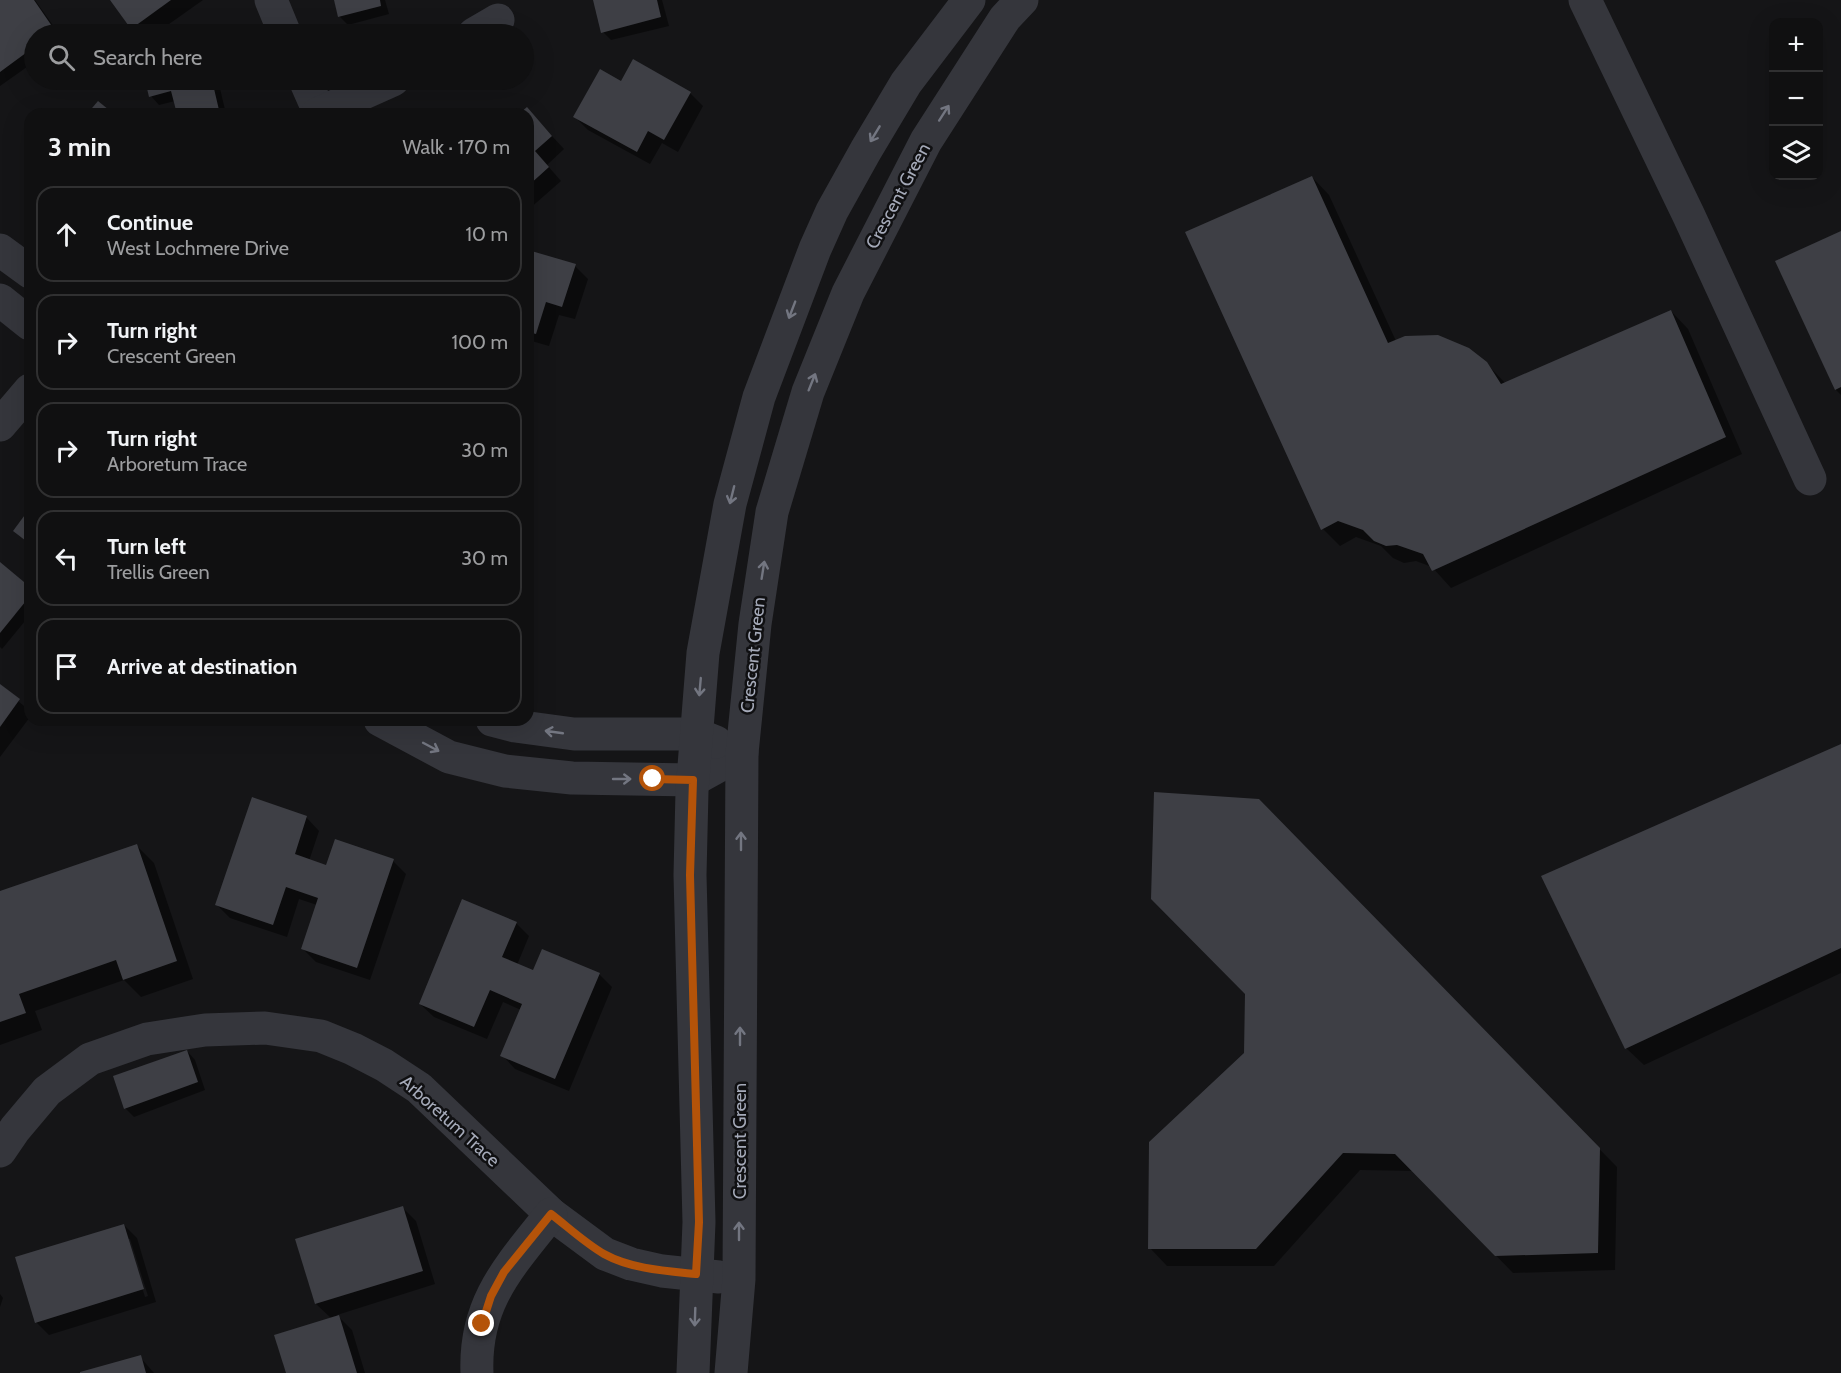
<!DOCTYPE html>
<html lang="en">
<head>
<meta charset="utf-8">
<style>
	body { margin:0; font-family:Cabin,sans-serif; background:#19191a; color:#f1f3f6 }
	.controls { position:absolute; right:18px; top:18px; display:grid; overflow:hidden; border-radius:12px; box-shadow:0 6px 24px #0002 }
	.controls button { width:54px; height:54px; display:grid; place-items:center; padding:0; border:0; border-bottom:2px solid #303031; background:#101011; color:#f1f3f6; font:30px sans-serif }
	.stop { position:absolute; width:18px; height:18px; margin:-14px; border:4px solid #b45309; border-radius:50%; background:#fff }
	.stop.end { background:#b45309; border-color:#fff; box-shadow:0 2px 6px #0008 }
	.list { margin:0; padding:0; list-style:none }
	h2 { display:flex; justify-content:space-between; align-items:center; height:78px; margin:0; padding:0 24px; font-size:26px }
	h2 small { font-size:20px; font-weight:400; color:#9c9d9f }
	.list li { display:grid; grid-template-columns:39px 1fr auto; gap:18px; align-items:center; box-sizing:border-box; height:96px; margin:0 12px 12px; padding:0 12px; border:2px solid #303031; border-radius:18px }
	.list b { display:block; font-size:22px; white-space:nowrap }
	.list p { margin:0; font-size:20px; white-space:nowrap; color:#9c9d9f }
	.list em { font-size:20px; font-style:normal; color:#9c9d9f }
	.icon { flex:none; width:33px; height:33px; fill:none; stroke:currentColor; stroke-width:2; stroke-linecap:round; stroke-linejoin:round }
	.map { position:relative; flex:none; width:1841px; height:1373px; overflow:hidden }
	.search { position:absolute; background:#101011; box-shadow:0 6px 24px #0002; left:24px; top:24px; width:510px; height:66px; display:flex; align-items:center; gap:15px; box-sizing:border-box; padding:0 21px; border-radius:33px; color:#9c9d9f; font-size:22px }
	.panel { position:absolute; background:#101011; box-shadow:0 6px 24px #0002; left:24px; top:108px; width:510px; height:618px; border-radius:18px }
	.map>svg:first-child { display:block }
</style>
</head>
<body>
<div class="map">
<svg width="1841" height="1373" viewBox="0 0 1841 1373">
	<rect width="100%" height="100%" fill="#151517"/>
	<!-- shadow -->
	<g fill="#0007" fill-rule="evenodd">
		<path d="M 0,0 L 35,0 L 59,34 L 34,34 L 34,62 L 0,86 Z"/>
		<path d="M 112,0 L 203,0 L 155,34 L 138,34 Z"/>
		<path d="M 335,0 L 385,0 L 389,14 L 348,25 L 339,16 Z"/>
		<path d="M 595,0 L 662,0 L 669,26 L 611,40 L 603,32 Z"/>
		<path d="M 146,80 L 218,80 L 226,114 L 178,114 L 175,101 L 159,105 L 151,96 Z"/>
		<path d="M 621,83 L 690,93 L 703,106 L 678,152 L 662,143 L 650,164 L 588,130 L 575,117 Z"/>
		<path d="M 527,109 L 564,149 L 547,165 L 561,181 L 528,210 L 528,114 L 521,114 Z"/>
		<path d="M 1312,177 L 1329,195 L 1396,341 L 1486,363 L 1506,384 L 1671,311 L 1688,329 L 1742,454 L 1451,588 L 1432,567 L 1416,561 L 1404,563 L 1393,558 L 1381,546 L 1356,537 L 1340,546 L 1323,529 Z"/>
		<path d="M 1841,233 L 1841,395 L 1836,390 L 1777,262 Z"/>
		<path d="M 528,252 L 575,266 L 588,279 L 575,319 L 559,315 L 549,346 L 528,340 Z"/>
		<path d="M 0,564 L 30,589 L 30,615 L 2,649 L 0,647 Z"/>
		<path d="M 0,686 L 30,711 L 30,717 L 0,757 Z"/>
		<path d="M 1841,745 L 1841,973 L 1644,1065 L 1626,1048 Z"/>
		<path d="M 1258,801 L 1617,1167 L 1615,1270 L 1513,1273 L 1414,1171 L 1360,1170 L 1274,1266 L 1167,1266 L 1150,1248 L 1246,1053 Z"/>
		<path d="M 306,817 L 319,831 L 309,861 L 327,867 L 393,861 L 406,874 L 370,980 L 316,962 L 302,948 L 317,905 L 299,899 L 287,937 L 230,918 L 217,905 Z"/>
		<path d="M 137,846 L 154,863 L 193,979 L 141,997 L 124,980 L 35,1011 L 42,1030 L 0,1045 L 0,893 Z"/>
		<path d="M 516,923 L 529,936 L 517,965 L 533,972 L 599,974 L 612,987 L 569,1091 L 515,1069 L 502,1055 L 521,1010 L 503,1002 L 487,1039 L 434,1017 L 420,1004 Z"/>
		<path d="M 187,1051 L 195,1060 L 205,1090 L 134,1117 L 125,1108 Z"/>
		<path d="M 403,1208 L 416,1221 L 435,1284 L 337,1315 L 352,1330 L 365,1373 L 287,1373 L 332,1319 L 316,1304 L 297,1240 Z"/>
		<path d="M 124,1225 L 137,1238 L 156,1302 L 49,1335 L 36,1322 ZM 127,1239 L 130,1239 L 148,1296 L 145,1297 Z"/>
		<path d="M 0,1294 L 3,1298 L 0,1307 Z"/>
		<path d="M 140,1357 L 154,1373 L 84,1373 Z"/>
	</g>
	<!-- building -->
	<g fill="#3e3f45">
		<path d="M 0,0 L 34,0 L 56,32 L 52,34 L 34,34 L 34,47 L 0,72 Z"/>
		<path d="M 110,0 L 171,0 L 131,29 Z"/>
		<path d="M 334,0 L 380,0 L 381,6 L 338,17 Z"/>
		<path d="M 593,0 L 657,0 L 661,17 L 601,33 Z"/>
		<path d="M 633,59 L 691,92 L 664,140 L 648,131 L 637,152 L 573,117 L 600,69 L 621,81 Z"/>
		<path d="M 145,80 L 212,80 L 219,110 L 204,114 L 177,114 L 171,91 L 149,97 Z"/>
		<path d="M 98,101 L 114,114 L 87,114 Z"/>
		<path d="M 527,107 L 552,136 L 535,151 L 549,167 L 528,186 L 528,114 L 519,114 Z"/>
		<path d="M 1312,176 L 1388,343 L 1405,336 L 1438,335 L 1469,348 L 1487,362 L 1501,384 L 1671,310 L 1726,437 L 1432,571 L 1423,554 L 1397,545 L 1386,546 L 1374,541 L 1363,530 L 1338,521 L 1321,530 L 1185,232 Z"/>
		<path d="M 1841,231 L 1841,387 L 1835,390 L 1775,261 Z"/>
		<path d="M 528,250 L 576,264 L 562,307 L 546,302 L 536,334 L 528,332 Z"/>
		<path d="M 30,508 L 30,544 L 13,531 Z"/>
		<path d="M 0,562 L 30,587 L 30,596 L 0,633 Z"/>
		<path d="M 0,684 L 20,699 L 0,727 Z"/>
		<path d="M 1841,744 L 1841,948 L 1625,1049 L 1541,876 Z"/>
		<path d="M 1154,792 L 1259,799 L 1600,1148 L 1598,1253 L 1495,1256 L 1395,1154 L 1343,1153 L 1256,1249 L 1148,1249 L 1149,1142 L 1244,1053 L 1245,994 L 1151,899 Z"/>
		<path d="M 252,797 L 307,816 L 295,854 L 326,865 L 335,839 L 394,859 L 357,968 L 301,949 L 318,898 L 286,887 L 273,925 L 215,905 Z"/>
		<path d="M 137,844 L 177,961 L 123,980 L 116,960 L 19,994 L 26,1013 L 0,1022 L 0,891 Z"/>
		<path d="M 462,899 L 517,922 L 502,957 L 533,970 L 542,949 L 600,973 L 555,1079 L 500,1056 L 522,1004 L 490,990 L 474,1027 L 419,1004 Z"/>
		<path d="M 187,1050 L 198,1082 L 124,1109 L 113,1076 Z"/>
		<path d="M 403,1206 L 423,1271 L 315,1304 L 295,1239 Z"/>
		<path d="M 124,1224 L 144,1289 L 35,1323 L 15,1257 Z"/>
		<path d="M 339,1315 L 357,1373 L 286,1373 L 274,1335 Z"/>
		<path d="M 141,1355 L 146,1373 L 80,1373 L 80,1372 Z"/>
	</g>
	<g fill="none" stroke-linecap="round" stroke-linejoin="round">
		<!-- minor -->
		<g stroke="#35363c" stroke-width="33">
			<path d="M 271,0 L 285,34"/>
			<path d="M 1585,0 L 1689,216 L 1810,479"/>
			<path d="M 474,34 L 498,20"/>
			<path d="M 305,80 L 320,114"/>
			<path d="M 317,114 L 393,80"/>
			<path d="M 0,250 L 30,272"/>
			<path d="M 0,300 L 30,324"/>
			<path d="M 0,425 L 30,390"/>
			<path d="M 380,720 L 449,757 L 505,771 L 572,778 L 693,780 L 742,753"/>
			<path d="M 492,720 L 515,726 L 574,734 L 696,734 L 716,742"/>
			<path d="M 0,1151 L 15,1129 L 47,1091 L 90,1059 L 147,1039 L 205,1030 L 265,1028 L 321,1036 L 353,1049 L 384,1065 L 419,1088 L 551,1214 L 605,1254 L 631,1264 L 662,1271 L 719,1277"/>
			<path d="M 477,1373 C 474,1302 510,1266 551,1214"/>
			<path d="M 693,1373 L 699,1222 L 690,875 L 692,791 L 703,653 L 730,504 L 759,397 L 815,249 L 832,211 L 866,150 L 906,83 L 969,0"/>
			<path d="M 731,1373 L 739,1279 L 742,753 L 755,624 L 772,512 L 808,392 L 848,293 L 926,141 L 1005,18 L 1022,0"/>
		</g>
	</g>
	<!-- one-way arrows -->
	<defs><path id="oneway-shaft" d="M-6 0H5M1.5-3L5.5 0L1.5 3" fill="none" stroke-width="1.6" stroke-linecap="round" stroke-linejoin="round" transform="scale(1.5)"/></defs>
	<g stroke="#737681">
		<use href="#oneway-shaft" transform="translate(944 113) rotate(-57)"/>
		<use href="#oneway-shaft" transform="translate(875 134) rotate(121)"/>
		<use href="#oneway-shaft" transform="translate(792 310) rotate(111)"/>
		<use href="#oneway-shaft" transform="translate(812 382) rotate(-68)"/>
		<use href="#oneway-shaft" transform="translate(732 495) rotate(104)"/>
		<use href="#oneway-shaft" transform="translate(763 570) rotate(-81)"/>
		<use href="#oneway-shaft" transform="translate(700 687) rotate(95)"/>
		<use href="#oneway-shaft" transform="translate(554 732) rotate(-172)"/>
		<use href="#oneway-shaft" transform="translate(431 747) rotate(28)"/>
		<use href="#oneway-shaft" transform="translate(622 779)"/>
		<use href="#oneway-shaft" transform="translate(741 841) rotate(-90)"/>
		<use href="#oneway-shaft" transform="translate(740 1036) rotate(-90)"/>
		<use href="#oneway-shaft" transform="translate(739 1231) rotate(-90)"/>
		<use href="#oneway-shaft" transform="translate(695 1317) rotate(92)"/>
	</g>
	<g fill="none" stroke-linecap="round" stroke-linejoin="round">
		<!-- route -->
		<path stroke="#b45309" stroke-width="8" d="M 482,1324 L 491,1296 L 504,1272 L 551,1214 C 568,1227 585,1243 604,1254 C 631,1269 666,1271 696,1274 L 699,1222 L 690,875 L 693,780 L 653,779"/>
	</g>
	<g text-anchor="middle" stroke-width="5" stroke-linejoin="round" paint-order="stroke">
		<!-- street labels -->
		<g font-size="18" fill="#a5aab9" stroke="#101012">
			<text transform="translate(898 196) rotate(-62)" y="6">Crescent Green</text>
			<text transform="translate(753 655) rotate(-84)" y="6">Crescent Green</text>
			<text transform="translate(450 1121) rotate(42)" y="6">Arboretum Trace</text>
			<text transform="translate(740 1141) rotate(-90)" y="6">Crescent Green</text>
		</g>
	</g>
</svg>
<div class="controls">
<button>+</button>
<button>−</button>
<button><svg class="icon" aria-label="layers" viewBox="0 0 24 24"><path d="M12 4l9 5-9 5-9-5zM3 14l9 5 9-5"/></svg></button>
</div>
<div class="stop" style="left:653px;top:779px"></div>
<div class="stop end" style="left:482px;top:1324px"></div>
<div class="search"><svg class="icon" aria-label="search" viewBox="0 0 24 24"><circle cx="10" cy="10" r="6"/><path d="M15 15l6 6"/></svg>Search here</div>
<section class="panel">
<h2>3 min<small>Walk · 170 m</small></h2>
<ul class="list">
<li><svg class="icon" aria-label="ahead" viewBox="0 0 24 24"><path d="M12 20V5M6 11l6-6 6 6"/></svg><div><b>Continue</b><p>West Lochmere Drive</p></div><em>10 m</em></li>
<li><svg class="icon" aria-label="right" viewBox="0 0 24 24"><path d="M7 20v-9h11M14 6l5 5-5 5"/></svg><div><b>Turn right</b><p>Crescent Green</p></div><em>100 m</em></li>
<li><svg class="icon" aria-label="right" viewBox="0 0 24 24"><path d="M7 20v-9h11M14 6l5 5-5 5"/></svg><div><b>Turn right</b><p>Arboretum Trace</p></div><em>30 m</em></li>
<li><svg class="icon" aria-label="left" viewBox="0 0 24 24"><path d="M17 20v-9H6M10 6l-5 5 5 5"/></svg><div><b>Turn left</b><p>Trellis Green</p></div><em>30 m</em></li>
<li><svg class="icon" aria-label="arrive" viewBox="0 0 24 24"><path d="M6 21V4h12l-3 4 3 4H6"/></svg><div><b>Arrive at destination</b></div></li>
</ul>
</section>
</div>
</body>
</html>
